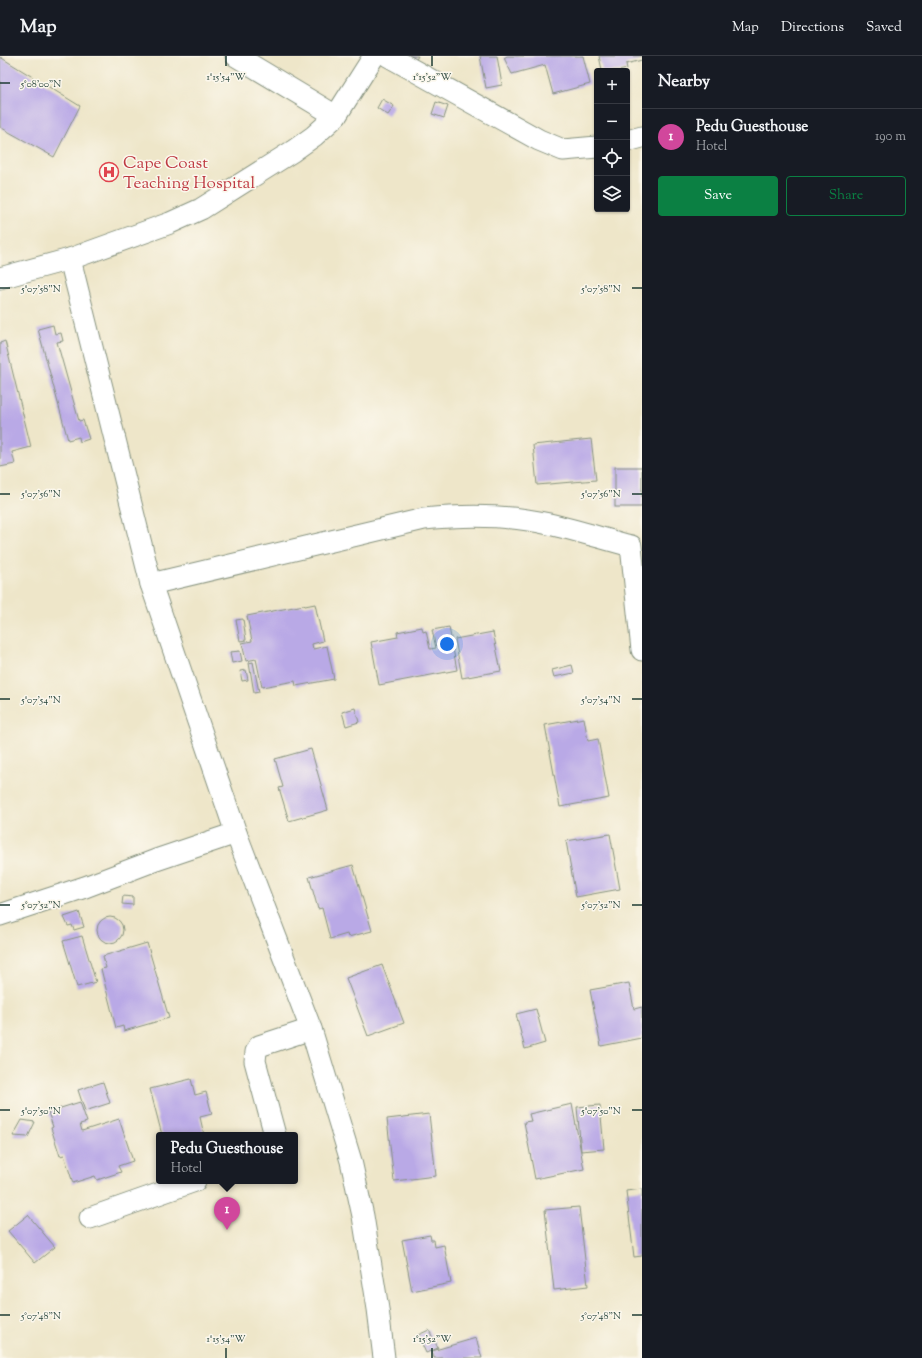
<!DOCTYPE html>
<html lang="en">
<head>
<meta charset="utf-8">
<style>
	body { margin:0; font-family:"Sorts Mill Goudy",serif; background:#20242c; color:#f1f3f6 }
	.controls { position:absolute; right:12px; top:12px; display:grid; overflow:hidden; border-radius:4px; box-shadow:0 1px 3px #0004 }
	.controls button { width:36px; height:36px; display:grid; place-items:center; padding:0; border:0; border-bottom:1px solid #363941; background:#171b24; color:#f1f3f6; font:20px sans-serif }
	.you { position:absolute; left:447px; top:588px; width:14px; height:14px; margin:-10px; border:3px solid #fff; border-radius:50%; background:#1a73e8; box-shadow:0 0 0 6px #1a73e833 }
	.badge { display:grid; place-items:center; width:26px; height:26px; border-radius:50%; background:#0b8043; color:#fff; font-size:13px; font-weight:700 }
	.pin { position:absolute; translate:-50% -33px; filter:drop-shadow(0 1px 2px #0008) }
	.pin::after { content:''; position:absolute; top:21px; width:14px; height:12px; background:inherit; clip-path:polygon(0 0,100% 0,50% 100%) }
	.popup { position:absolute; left:156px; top:1076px; width:142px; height:52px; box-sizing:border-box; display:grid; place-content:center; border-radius:4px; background:#171b24; filter:drop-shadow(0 1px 3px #0005); font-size:13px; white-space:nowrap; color:#9ea1a6 }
	.popup b { font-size:15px; color:#f1f3f6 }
	.popup::after { content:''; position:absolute; left:50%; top:100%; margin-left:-8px; border:8px solid transparent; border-top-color:#171b24 }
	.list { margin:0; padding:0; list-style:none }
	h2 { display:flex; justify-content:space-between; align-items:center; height:52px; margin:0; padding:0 16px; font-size:17px }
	h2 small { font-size:13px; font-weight:400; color:#9ea1a6 }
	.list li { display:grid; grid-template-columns:26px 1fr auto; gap:12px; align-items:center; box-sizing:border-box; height:56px; padding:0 16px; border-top:1px solid #363941 }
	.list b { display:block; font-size:15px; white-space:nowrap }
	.list p { margin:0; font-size:13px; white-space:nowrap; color:#9ea1a6 }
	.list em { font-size:13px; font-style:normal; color:#9ea1a6 }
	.actions { display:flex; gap:8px; padding:12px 16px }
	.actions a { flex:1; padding:9px 0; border:1px solid #0b8043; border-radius:4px; text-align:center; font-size:14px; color:#0b8043 }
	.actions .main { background:#0b8043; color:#fff }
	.icon { flex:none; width:22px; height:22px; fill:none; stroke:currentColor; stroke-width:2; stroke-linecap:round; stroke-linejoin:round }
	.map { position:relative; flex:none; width:642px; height:1302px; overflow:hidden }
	header { display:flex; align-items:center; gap:24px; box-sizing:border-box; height:56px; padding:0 20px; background:#171b24; border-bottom:1px solid #363941 }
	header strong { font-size:19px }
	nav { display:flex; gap:22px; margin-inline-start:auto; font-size:14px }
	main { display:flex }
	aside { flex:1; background:#171b24 }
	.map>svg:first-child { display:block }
</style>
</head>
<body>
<header>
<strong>Map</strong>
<nav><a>Map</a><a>Directions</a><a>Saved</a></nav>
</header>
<main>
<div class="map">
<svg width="642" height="1302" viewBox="0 0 642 1302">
	<rect width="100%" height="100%" fill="#fbf7ec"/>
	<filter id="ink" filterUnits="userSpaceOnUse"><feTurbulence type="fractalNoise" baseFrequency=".025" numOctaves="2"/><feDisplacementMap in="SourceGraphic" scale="8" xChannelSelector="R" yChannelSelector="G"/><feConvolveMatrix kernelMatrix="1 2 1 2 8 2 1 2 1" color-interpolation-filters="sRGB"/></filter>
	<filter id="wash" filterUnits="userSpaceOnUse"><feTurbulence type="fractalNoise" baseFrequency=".012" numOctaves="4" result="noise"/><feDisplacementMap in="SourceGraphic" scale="16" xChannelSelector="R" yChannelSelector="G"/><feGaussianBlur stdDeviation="0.9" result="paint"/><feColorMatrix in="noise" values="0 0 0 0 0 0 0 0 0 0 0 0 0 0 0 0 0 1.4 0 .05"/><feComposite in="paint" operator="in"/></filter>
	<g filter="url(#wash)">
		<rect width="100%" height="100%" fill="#eee6c9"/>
		<g id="blocks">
			<!-- building -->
			<g fill="#b9a9e6">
				<path d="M 399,0 L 418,0 L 413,9 Z"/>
				<path d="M 480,0 L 497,0 L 502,29 L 486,32 Z"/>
				<path d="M 507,0 L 583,0 L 590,28 L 553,38 L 545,9 L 512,18 L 504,2 Z"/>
				<path d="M 599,0 L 642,0 L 642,4 L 626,8 L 627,13 L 619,15 L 604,15 L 602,14 Z"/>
				<path d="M 0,1 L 80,50 L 54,101 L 0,71 Z"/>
				<path d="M 382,43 L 394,50 L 388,59 L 377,52 Z"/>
				<path d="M 436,46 L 448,50 L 444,62 L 432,58 Z"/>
				<path d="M 53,269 L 55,278 L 61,277 L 63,285 L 57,286 L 79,365 L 83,364 L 89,383 L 80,386 L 79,381 L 68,384 L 38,273 Z"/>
				<path d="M 5,285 L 31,391 L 12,396 L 15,408 L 0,411 L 0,287 Z"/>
				<path d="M 591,383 L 596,424 L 537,429 L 533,389 Z"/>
				<rect x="615" y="411" width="27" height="40"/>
				<path d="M 315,548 L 323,585 L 312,588 L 313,593 L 327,590 L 334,623 L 296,630 L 295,625 L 262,631 L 256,603 L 246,605 L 242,587 L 252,585 L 247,560 L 304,549 L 305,550 Z"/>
				<path d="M 243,563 L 246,584 L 240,585 L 236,564 Z"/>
				<path d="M 422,571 L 423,576 L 426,575 L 430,593 L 436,592 L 432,574 L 449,571 L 457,614 L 379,629 L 371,586 L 398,581 L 397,576 Z"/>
				<path d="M 493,576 L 501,615 L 462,622 L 455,583 Z"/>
				<path d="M 240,595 L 242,605 L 232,607 L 230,596 Z"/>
				<path d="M 253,606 L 259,636 L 254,637 L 249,607 Z"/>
				<path d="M 572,609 L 574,617 L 554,621 L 552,614 Z"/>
				<path d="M 246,614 L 248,624 L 242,625 L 240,615 Z"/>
				<path d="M 355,652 L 359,666 L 346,670 L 342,656 Z"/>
				<path d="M 584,662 L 588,685 L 598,683 L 609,742 L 560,751 L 545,669 Z"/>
				<path d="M 311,693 L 328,754 L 289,765 L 279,732 L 283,731 L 275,703 Z"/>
				<path d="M 610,778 L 620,833 L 576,841 L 566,785 Z"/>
				<path d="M 353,809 L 372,875 L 348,881 L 347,878 L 330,883 L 322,852 L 318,853 L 309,821 Z"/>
				<path d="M 123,840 L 133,841 L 133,849 L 122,848 Z"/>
				<path d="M 79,856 L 84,871 L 74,874 L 72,869 L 68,870 L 64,861 Z"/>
				<circle cx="110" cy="874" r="13"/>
				<path d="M 82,880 L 96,926 L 77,931 L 63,885 Z"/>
				<path d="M 147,887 L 169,962 L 124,975 L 123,970 L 116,972 L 101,913 L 106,912 L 103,900 Z"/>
				<path d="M 382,909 L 404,967 L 368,980 L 346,922 Z"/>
				<path d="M 629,927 L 634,953 L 642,951 L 642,982 L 601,990 L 590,934 Z"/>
				<path d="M 536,953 L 545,987 L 525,993 L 516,958 Z"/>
				<path d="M 191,1023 L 195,1039 L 206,1036 L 212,1058 L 200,1061 L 204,1079 L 162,1079 L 150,1033 Z"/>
				<path d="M 103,1026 L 110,1047 L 85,1055 L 78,1034 Z"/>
				<path d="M 80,1046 L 87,1066 L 80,1068 L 82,1075 L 119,1063 L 133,1105 L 118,1110 L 121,1116 L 97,1124 L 95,1120 L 73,1127 L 64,1099 L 60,1100 L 51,1072 L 53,1071 L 48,1056 Z"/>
				<path d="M 572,1048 L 584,1113 L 535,1123 L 524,1066 L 531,1065 L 529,1058 Z"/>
				<path d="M 600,1049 L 604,1093 L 581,1095 L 577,1051 Z"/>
				<path d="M 429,1058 L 436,1120 L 394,1125 L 387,1063 Z"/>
				<path d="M 22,1064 L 35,1066 L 28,1081 L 13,1080 Z"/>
				<path d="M 642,1133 L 642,1200 L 634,1201 L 626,1135 Z"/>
				<path d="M 579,1151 L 588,1230 L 554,1234 L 545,1154 Z"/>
				<path d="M 28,1159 L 55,1191 L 35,1207 L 8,1175 Z"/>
				<path d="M 430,1179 L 431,1184 L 434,1184 L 435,1191 L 444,1189 L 451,1227 L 412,1235 L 402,1184 Z"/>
				<path d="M 429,1274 L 438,1292 L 426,1297 L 418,1279 Z"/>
				<path d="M 476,1282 L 482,1302 L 434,1302 L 432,1295 Z"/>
			</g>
		</g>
	</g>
	<g filter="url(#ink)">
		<use href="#blocks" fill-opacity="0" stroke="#86927e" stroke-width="1"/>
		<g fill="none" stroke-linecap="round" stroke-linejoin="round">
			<defs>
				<g id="minor">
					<path d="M 236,0 L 336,60"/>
					<path d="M 388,0 L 539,84 L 563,94 L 597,91"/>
					<path d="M 627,85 L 642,81"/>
					<path d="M 70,203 L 151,528 L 236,777 L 311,973 L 351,1105 L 363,1160 L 378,1253 L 384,1302"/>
					<path d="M 0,222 L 70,203 L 170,167 L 201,153 L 293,95 L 314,80 L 336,60 L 374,0"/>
					<path d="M 151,528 L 424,463 C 463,459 510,459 549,468 C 576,474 604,483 631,490 L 642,594"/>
					<path d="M 0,859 L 85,831 L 156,804 L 236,777"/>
					<path d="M 275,1079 L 255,1005 L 256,996 L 259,990 L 311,973"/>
					<path d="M 90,1162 L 195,1125"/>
				</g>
			</defs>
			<!-- minor casing -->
			<use href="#minor" stroke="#86927e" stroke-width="23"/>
			<!-- minor -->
			<use href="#minor" stroke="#fff" stroke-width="21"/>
		</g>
	</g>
	<!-- ticks -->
	<path fill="none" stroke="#1f3d34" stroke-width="1.5" d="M 226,0 L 226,10M 432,0 L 432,10M 0,27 L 10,27M 0,232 L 10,232M 632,232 L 642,232M 0,438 L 10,438M 632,438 L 642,438M 0,643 L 10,643M 632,643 L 642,643M 0,849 L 10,849M 632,849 L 642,849M 0,1054 L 10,1054M 632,1054 L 642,1054M 0,1259 L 10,1259M 632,1259 L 642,1259M 226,1292 L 226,1302M 432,1292 L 432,1302"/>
	<!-- icons -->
	<defs>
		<symbol id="hospital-ring" viewBox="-11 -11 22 22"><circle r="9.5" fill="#fbf7ec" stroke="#e0444e" stroke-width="1.5"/><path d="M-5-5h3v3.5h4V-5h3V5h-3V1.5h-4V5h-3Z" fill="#e0444e"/></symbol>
	</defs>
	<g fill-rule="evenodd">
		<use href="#hospital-ring" x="98" y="105" width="22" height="22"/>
	</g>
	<g text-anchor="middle" stroke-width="3" stroke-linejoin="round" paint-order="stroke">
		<!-- health labels -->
		<g font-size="17" fill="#be3a42" stroke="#fbf7ec" text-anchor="start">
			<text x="123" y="112">Cape Coast<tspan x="123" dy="20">Teaching Hospital</tspan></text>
		</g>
	</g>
	<g font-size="10" text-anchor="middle" fill="#1f3d34" stroke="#fbf7ec" stroke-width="3" stroke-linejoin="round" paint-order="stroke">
		<text x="226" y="24">1°15'54"W</text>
		<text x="432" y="24">1°15'52"W</text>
		<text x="41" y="31">5°08'00"N</text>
		<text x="41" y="236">5°07'58"N</text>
		<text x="601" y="236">5°07'58"N</text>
		<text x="41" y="441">5°07'56"N</text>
		<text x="601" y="441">5°07'56"N</text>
		<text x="41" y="647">5°07'54"N</text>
		<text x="601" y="647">5°07'54"N</text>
		<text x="41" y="852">5°07'52"N</text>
		<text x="601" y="852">5°07'52"N</text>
		<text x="41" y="1058">5°07'50"N</text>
		<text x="601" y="1058">5°07'50"N</text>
		<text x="41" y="1263">5°07'48"N</text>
		<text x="601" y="1263">5°07'48"N</text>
		<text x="226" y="1286">1°15'54"W</text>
		<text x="432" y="1286">1°15'52"W</text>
	</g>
</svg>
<div class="controls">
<button>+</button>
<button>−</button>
<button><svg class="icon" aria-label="locate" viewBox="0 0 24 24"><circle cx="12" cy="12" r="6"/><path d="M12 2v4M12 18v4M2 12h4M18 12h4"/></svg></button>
<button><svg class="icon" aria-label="layers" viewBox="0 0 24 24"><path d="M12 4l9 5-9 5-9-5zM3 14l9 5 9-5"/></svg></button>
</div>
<div class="you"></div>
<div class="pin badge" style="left:227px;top:1174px;background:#d1479c">1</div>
<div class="popup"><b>Pedu Guesthouse</b>Hotel</div>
</div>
<aside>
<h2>Nearby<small></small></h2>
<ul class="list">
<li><span class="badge" style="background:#d1479c">1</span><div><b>Pedu Guesthouse</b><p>Hotel</p></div><em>190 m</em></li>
</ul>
<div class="actions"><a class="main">Save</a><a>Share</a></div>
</aside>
</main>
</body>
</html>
